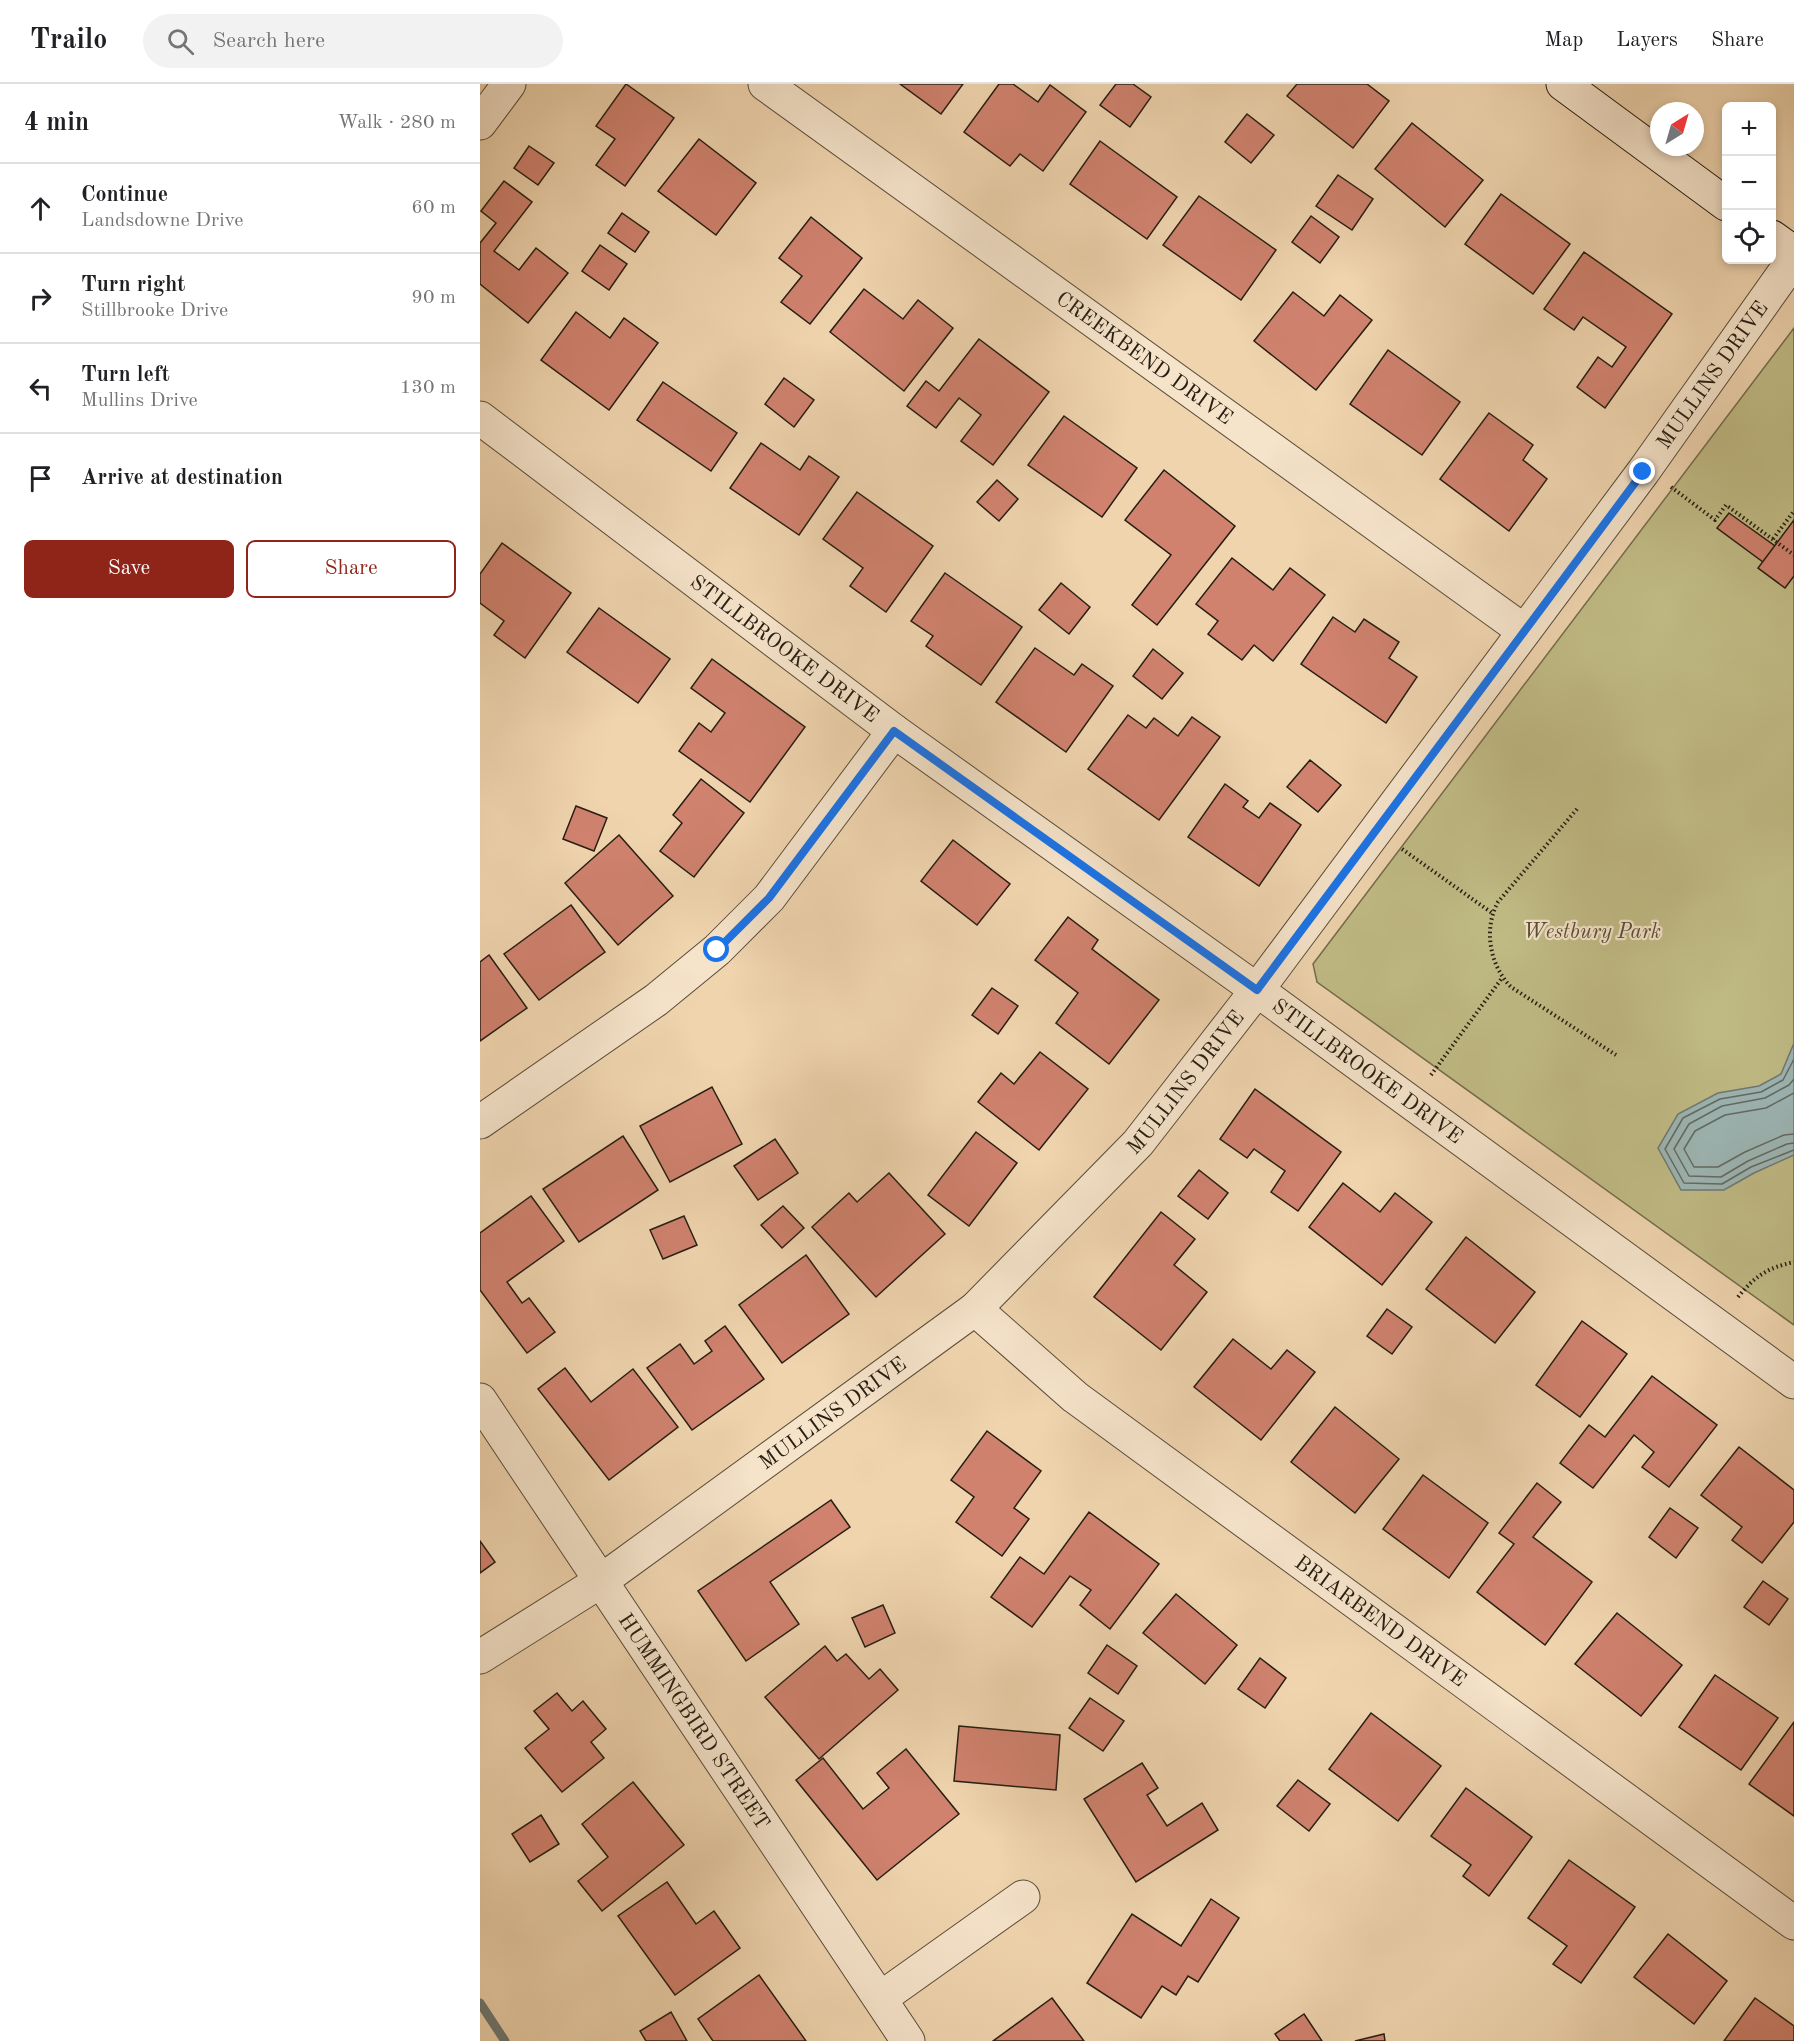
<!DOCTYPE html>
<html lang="en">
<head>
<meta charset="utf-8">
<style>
	body { margin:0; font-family:"Old Standard TT",serif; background:#f2f2f2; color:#202124 }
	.controls { position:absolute; right:18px; top:18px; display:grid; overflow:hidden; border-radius:9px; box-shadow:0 3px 9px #0003 }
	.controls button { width:54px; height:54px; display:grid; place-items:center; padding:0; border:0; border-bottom:2px solid #e0e0e0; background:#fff; color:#202124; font:30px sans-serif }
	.compass { position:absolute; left:1170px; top:18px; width:54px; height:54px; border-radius:50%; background:#fff; box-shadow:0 3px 9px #0003; rotate:37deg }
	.stop { position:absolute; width:18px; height:18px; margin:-14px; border:4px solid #1a73e8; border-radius:50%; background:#fff }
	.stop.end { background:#1a73e8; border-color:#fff; box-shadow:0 2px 6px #0008 }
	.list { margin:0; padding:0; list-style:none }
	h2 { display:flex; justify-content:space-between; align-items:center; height:78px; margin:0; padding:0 24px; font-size:26px }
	h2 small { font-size:20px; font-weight:400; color:#757577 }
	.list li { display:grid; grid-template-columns:39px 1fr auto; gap:18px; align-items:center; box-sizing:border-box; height:90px; padding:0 24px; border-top:2px solid #e0e0e0 }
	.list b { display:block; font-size:22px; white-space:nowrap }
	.list p { margin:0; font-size:20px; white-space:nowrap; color:#757577 }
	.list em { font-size:20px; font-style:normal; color:#757577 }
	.actions { display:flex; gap:12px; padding:18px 24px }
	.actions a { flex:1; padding:14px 0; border:2px solid #8f2418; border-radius:9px; text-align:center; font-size:21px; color:#8f2418 }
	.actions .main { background:#8f2418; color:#fff }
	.icon { flex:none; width:33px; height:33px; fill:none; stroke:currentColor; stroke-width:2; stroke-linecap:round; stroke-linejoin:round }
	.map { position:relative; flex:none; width:1314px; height:1957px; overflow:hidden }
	header { display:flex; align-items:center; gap:36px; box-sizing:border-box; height:84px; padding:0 30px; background:#fff; border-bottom:2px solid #e0e0e0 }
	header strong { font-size:28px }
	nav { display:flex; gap:33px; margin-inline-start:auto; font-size:21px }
	.search { width:420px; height:54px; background:#f2f2f2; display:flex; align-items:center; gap:15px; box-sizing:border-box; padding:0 21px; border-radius:33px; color:#757577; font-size:22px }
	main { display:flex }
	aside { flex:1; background:#fff }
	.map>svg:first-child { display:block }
</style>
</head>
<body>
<header>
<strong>Trailo</strong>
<div class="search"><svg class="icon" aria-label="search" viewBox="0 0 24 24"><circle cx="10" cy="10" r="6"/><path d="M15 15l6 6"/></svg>Search here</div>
<nav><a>Map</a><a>Layers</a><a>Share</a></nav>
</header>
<main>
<aside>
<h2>4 min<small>Walk · 280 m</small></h2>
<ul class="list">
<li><svg class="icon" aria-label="ahead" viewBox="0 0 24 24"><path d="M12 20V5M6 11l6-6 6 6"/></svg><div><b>Continue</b><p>Landsdowne Drive</p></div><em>60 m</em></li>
<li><svg class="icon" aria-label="right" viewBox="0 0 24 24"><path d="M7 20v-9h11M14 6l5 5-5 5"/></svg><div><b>Turn right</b><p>Stillbrooke Drive</p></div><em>90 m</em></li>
<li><svg class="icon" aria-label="left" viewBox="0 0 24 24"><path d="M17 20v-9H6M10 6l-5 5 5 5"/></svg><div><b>Turn left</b><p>Mullins Drive</p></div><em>130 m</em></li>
<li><svg class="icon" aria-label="arrive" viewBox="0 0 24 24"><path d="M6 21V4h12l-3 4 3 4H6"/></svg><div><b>Arrive at destination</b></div></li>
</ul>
<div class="actions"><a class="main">Save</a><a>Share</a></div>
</aside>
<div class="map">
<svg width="1314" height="1957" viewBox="0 0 1314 1957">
	<rect width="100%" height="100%" fill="#efd4ae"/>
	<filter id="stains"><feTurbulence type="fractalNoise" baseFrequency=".00333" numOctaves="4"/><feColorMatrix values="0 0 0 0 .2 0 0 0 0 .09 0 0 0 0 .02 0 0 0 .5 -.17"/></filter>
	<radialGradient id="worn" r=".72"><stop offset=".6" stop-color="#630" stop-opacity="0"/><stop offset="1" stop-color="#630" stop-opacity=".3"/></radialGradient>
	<!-- green -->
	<path fill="#c0bb85" stroke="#746c4c" stroke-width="1.5" d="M 1314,244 L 1314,1241 L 837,898 L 833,880 Z"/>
	<!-- water -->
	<path fill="#9db6b5" stroke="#6e7974" stroke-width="1.5" d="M 1314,959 L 1314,1071 L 1274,1089 L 1244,1106 L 1201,1106 L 1178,1064 L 1198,1030 L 1238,1009 L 1279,1002 L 1301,990 Z"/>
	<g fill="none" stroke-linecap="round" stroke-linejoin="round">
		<!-- shore -->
		<g stroke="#626a64" stroke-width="1.5">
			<path d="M 1314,975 L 1303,996 L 1281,1008 L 1240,1015 L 1203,1034 L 1185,1065 L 1204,1099 L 1242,1100 L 1271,1083 L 1314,1066"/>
			<path d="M 1314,995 L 1309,1001 L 1285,1014 L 1242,1022 L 1209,1040 L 1194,1065 L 1209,1092 L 1241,1093 L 1268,1077 L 1307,1060 L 1314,1059"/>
			<path d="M 1314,1009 L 1286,1024 L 1245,1031 L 1215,1047 L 1204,1065 L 1214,1083 L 1238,1083 L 1265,1068 L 1304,1051 L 1314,1050"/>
		</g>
		<!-- stream -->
		<path stroke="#6e7974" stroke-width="9" d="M 0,1919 L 25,1957"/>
	</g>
	<!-- building -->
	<g fill="#d0826f" stroke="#271e12" stroke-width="1.5">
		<path d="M 146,0 L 194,34 L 145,102 L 116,81 L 135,55 L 116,42 Z"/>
		<path d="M 420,0 L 483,0 L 461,30 Z"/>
		<path d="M 519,0 L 533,0 L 558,18 L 570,1 L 606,28 L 563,87 L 540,70 L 530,82 L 484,48 Z"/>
		<path d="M 636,0 L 653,0 L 671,13 L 650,43 L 620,21 Z"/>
		<path d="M 817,0 L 887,0 L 909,17 L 873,64 L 807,12 Z"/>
		<path d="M 767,30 L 794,51 L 771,79 L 745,58 Z"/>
		<path d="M 932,39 L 1003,96 L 965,143 L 895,85 Z"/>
		<path d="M 219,55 L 276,99 L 236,151 L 178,107 Z"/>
		<path d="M 620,57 L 697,113 L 667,155 L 590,100 Z"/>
		<path d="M 49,62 L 74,79 L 58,101 L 34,84 Z"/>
		<path d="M 858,91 L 893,115 L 872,146 L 836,122 Z"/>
		<path d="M 24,97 L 52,118 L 14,167 L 39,186 L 56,164 L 88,189 L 48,239 L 0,200 L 0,159 L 16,139 L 1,127 Z"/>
		<path d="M 1021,110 L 1090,160 L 1053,210 L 985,160 Z"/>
		<path d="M 719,112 L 796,166 L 761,216 L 683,161 Z"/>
		<path d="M 142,129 L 169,148 L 155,168 L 128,149 Z"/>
		<path d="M 831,132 L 859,153 L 840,179 L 812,158 Z"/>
		<path d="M 331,133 L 382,174 L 330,240 L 301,218 L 322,192 L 299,174 Z"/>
		<path d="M 120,161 L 147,180 L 129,206 L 102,187 Z"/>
		<path d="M 1104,168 L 1192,230 L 1125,324 L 1097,303 L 1118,273 L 1132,283 L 1146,263 L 1103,233 L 1094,246 L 1064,225 Z"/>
		<path d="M 384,205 L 423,235 L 438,216 L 473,244 L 424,307 L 350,248 Z"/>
		<path d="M 813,208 L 844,232 L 860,211 L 892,236 L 836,306 L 774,257 Z"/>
		<path d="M 96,228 L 130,254 L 144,234 L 178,259 L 129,326 L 61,276 Z"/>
		<path d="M 499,255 L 569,308 L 513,381 L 481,357 L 501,331 L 479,314 L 456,344 L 427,322 L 446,297 L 459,307 Z"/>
		<path d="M 908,266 L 980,318 L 942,371 L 870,320 Z"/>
		<path d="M 304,294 L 334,316 L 314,343 L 285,320 Z"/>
		<path d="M 183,298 L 257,349 L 231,387 L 157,336 Z"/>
		<path d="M 1009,329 L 1053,361 L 1043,376 L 1067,395 L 1029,447 L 960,395 Z"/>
		<path d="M 584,332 L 657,384 L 622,433 L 548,381 Z"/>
		<path d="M 281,359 L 320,386 L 329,372 L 359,393 L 319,451 L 250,404 Z"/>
		<path d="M 684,386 L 755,442 L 677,541 L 652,521 L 691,471 L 645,436 Z"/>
		<path d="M 517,396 L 538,415 L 519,437 L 497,418 Z"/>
		<path d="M 377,408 L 453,462 L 406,528 L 370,502 L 383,484 L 343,455 Z"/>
		<path d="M 1249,429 L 1295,462 L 1283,478 L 1237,444 Z"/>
		<path d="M 1314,436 L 1314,492 L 1305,504 L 1278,484 Z"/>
		<path d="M 22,459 L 91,509 L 45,574 L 14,551 L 24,537 L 0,519 L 0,490 Z"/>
		<path d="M 752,474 L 793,506 L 810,484 L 845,511 L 793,577 L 774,561 L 762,576 L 728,550 L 738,537 L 716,520 Z"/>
		<path d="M 465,489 L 542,543 L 501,601 L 446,562 L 453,552 L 431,537 Z"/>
		<path d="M 581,499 L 610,523 L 589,550 L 559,526 Z"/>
		<path d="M 119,524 L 190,575 L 158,619 L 87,568 Z"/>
		<path d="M 853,533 L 875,548 L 884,535 L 919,558 L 909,574 L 937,593 L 906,639 L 821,580 Z"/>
		<path d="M 555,564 L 594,591 L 602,580 L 633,602 L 586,668 L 516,618 Z"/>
		<path d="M 673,565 L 703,589 L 682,615 L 653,592 Z"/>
		<path d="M 232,575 L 325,643 L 270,718 L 199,667 L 219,639 L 231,648 L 245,629 L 211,604 Z"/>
		<path d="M 648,631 L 666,644 L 674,634 L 698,652 L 712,633 L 740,653 L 679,736 L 608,685 Z"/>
		<path d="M 830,676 L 861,701 L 838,728 L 807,703 Z"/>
		<path d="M 221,695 L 264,729 L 214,793 L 180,767 L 202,739 L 193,731 Z"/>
		<path d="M 745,700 L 768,717 L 763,723 L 779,734 L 790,719 L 821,741 L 779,802 L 708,753 Z"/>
		<path d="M 96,722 L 127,734 L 114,767 L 83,755 Z"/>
		<path d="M 139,751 L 193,812 L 138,861 L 85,799 Z"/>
		<path d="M 473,756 L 530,800 L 497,841 L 441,797 Z"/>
		<path d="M 91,821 L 125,868 L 59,916 L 24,870 Z"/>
		<path d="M 588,833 L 618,856 L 612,865 L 679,916 L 629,980 L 576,939 L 598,909 L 555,876 Z"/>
		<path d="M 9,871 L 47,924 L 0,957 L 0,878 Z"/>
		<path d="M 512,904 L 538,922 L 518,950 L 492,931 Z"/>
		<path d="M 560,968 L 608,1005 L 559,1066 L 498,1018 L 521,989 L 534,1000 Z"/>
		<path d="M 232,1003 L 262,1060 L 190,1098 L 160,1042 Z"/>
		<path d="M 775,1005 L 861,1068 L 818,1127 L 791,1108 L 805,1087 L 774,1065 L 767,1074 L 740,1055 Z"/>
		<path d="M 496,1048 L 537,1079 L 489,1142 L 448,1111 Z"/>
		<path d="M 143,1052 L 178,1106 L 99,1158 L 63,1105 Z"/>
		<path d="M 295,1055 L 318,1089 L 278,1116 L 254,1082 Z"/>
		<path d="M 719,1086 L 748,1109 L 728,1135 L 698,1112 Z"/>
		<path d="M 409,1089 L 465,1150 L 396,1213 L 332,1143 L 369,1109 L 377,1118 Z"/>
		<path d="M 863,1099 L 900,1128 L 915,1109 L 952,1138 L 902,1201 L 829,1143 Z"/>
		<path d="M 51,1112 L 84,1157 L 27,1198 L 42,1219 L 49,1214 L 75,1248 L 47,1269 L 0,1206 L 0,1149 Z"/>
		<path d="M 303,1122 L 324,1144 L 302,1164 L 281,1141 Z"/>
		<path d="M 681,1128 L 715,1155 L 694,1181 L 727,1208 L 681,1266 L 614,1213 Z"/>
		<path d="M 204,1132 L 217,1161 L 183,1175 L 170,1146 Z"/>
		<path d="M 986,1153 L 1055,1208 L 1015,1259 L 946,1205 Z"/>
		<path d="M 326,1171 L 369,1230 L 302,1279 L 259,1221 Z"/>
		<path d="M 907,1225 L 932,1243 L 912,1270 L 887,1252 Z"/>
		<path d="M 1102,1237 L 1147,1270 L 1100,1333 L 1056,1301 Z"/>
		<path d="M 245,1242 L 284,1295 L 212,1346 L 167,1284 L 200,1260 L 214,1280 L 232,1267 L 225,1257 Z"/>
		<path d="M 753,1255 L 791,1285 L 807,1266 L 835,1288 L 781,1356 L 714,1303 Z"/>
		<path d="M 85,1284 L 111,1318 L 153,1285 L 198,1343 L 129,1396 L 58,1305 Z"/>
		<path d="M 1172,1292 L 1237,1341 L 1189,1403 L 1162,1383 L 1174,1368 L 1154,1351 L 1113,1404 L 1080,1379 L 1109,1341 L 1125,1353 Z"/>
		<path d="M 855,1323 L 919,1375 L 875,1429 L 811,1378 Z"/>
		<path d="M 507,1347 L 561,1387 L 534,1424 L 549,1435 L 522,1472 L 476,1438 L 494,1413 L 471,1396 Z"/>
		<path d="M 1259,1363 L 1314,1406 L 1314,1438 L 1282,1479 L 1252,1456 L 1262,1443 L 1221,1411 Z"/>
		<path d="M 943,1391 L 1008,1439 L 969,1494 L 903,1445 Z"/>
		<path d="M 1057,1399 L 1081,1418 L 1053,1453 L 1112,1498 L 1065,1561 L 997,1508 L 1034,1460 L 1019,1449 Z"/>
		<path d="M 351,1416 L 370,1443 L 290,1498 L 319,1540 L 266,1577 L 218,1507 Z"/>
		<path d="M 1190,1424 L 1218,1444 L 1196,1474 L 1169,1453 Z"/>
		<path d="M 609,1428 L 679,1480 L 630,1545 L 600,1521 L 611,1506 L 590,1492 L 552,1543 L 511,1513 L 540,1473 L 564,1490 Z"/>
		<path d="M 0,1457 L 15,1478 L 0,1489 Z"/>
		<path d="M 1283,1497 L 1308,1515 L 1289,1541 L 1264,1523 Z"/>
		<path d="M 696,1510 L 757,1561 L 725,1600 L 663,1549 Z"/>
		<path d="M 403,1521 L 415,1549 L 385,1563 L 372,1534 Z"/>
		<path d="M 1137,1529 L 1202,1581 L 1161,1632 L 1095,1580 Z"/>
		<path d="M 627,1561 L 657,1582 L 638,1610 L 608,1589 Z"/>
		<path d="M 345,1562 L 357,1577 L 366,1570 L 389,1595 L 400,1585 L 418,1606 L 339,1675 L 285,1613 Z"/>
		<path d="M 780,1574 L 806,1594 L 785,1624 L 758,1605 Z"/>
		<path d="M 1235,1591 L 1298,1634 L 1261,1686 L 1199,1643 Z"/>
		<path d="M 77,1609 L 92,1627 L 103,1617 L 126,1645 L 111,1658 L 124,1674 L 82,1708 L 45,1664 L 69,1645 L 54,1627 Z"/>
		<path d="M 610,1614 L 644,1637 L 623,1667 L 589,1644 Z"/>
		<path d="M 891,1629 L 961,1682 L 918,1737 L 849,1685 Z"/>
		<path d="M 1314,1638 L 1314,1732 L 1269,1700 Z"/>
		<path d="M 479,1642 L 580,1651 L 576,1706 L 474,1697 Z"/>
		<path d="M 426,1665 L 479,1730 L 397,1796 L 316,1696 L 343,1674 L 383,1725 L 409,1704 L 397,1689 Z"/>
		<path d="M 662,1679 L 678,1704 L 667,1711 L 687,1742 L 722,1719 L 738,1746 L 656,1798 L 604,1715 Z"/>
		<path d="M 818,1696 L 850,1720 L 829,1747 L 797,1722 Z"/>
		<path d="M 153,1698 L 204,1761 L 122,1827 L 98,1797 L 128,1773 L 102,1740 Z"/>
		<path d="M 986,1704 L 1052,1753 L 1009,1812 L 983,1792 L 991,1781 L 951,1752 Z"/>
		<path d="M 61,1731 L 79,1760 L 50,1778 L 32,1750 Z"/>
		<path d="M 1089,1776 L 1155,1823 L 1101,1899 L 1073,1880 L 1087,1862 L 1048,1834 Z"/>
		<path d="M 187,1798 L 216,1840 L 234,1827 L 260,1864 L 195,1911 L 138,1832 Z"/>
		<path d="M 731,1815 L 759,1834 L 718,1898 L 708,1892 L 696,1911 L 682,1902 L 661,1934 L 607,1899 L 652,1830 L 701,1862 Z"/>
		<path d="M 1188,1850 L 1247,1897 L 1214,1940 L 1154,1893 Z"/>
		<path d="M 279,1891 L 326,1957 L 233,1957 L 218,1935 Z"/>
		<path d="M 572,1914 L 604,1957 L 513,1957 Z"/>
		<path d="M 1275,1914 L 1314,1942 L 1314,1957 L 1244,1957 Z"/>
		<path d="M 191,1928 L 207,1957 L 166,1957 L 160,1947 Z"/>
		<path d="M 824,1930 L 842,1957 L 800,1957 L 795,1950 Z"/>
		<path d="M 904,1950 L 905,1957 L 875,1957 Z"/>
	</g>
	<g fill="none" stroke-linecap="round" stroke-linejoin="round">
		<defs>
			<g id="street">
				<path id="s1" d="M 285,0 L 1044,547"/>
				<path d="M 0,39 L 29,0"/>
				<path id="s2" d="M 0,334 L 414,647 L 777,906 L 1314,1298"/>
				<path d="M 0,1038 L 176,916 L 237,866 L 289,814 L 414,647"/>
				<path id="s3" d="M 495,1225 L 595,1313 L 1314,1839"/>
				<path id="s4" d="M 0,1316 L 428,1957"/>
				<path id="s5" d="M 0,1573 L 121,1497 L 495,1225 L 658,1059 L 777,906 L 1163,388 L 1314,175"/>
				<path d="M 401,1914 L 543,1813"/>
			</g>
			<g id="secondary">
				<path d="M 1083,0 L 1246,120"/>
				<path d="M 1292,153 L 1314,169"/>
			</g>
		</defs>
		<!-- street casing -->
		<use href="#street" stroke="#594c39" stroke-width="35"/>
		<!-- secondary casing -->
		<use href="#secondary" stroke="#271e12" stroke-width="35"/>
		<!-- path -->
		<g stroke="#271e12" stroke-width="4" stroke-dasharray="1.5 3" stroke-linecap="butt">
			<path d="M 1191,403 L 1235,436 L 1246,421 L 1314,471"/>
			<path d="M 1293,455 L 1314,427"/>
			<path d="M 1097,725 L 1018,818 C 1003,845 1010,882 1031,903 L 1136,971"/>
			<path d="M 922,765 L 1012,829"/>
			<path d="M 951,991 L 1022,894"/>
			<path d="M 1258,1213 C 1275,1192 1287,1184 1314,1178"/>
		</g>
		<!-- street -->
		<use href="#street" stroke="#f5e3ca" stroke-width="33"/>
		<!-- secondary -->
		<use href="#secondary" stroke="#f5e3ca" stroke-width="33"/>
	</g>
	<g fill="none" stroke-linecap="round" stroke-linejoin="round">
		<!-- route -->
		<path stroke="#1a73e8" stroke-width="8" d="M 237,866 L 289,814 L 414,647 L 777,906 L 1163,388"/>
	</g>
	<g text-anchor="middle" stroke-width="4.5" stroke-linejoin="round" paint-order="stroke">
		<!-- street labels -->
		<g font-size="21" fill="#271e12" stroke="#f5e3ca">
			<text dy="7" stroke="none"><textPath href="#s1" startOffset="468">CREEKBEND DRIVE</textPath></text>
			<text dy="7" stroke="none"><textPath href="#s5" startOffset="1797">MULLINS DRIVE</textPath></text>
			<text dy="7" stroke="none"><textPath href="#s2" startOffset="382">STILLBROOKE DRIVE</textPath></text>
			<text dy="7" stroke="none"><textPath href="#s2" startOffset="1102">STILLBROOKE DRIVE</textPath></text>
			<text dy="7" stroke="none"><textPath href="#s5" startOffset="915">MULLINS DRIVE</textPath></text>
			<text dy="7" stroke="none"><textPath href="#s5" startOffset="429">MULLINS DRIVE</textPath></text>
			<text dy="7" stroke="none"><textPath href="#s3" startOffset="512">BRIARBEND DRIVE</textPath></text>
			<text dy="7" stroke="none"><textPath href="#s4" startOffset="386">HUMMINGBIRD STREET</textPath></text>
		</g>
		<!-- park labels -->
		<g font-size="21" font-style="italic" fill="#554d34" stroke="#f5e3ca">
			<text x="1112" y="854">Westbury Park</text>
		</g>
	</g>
	<rect width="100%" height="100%" filter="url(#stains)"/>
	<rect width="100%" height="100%" fill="url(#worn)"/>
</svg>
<div class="controls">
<button>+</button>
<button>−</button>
<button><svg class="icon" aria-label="locate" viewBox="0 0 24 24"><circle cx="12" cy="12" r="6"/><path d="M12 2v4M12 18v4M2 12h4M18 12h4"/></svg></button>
</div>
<svg class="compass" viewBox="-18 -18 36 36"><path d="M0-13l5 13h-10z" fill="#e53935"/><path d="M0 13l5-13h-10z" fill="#757577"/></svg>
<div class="stop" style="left:237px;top:866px"></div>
<div class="stop end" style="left:1163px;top:388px"></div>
</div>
</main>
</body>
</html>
